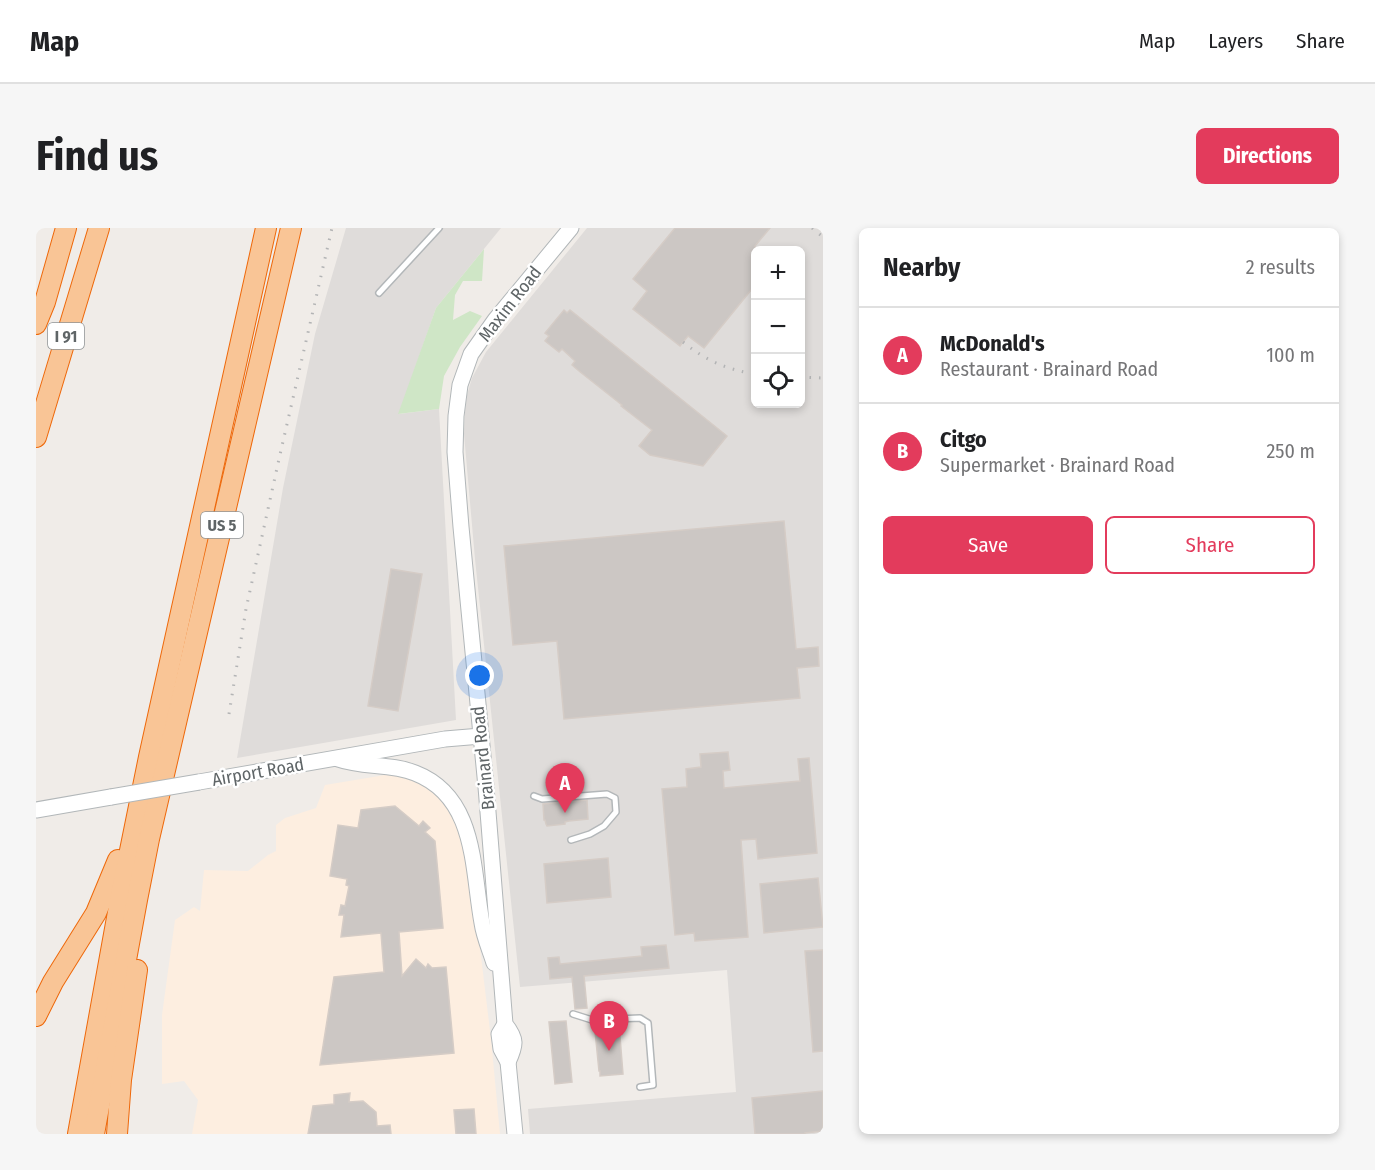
<!DOCTYPE html>
<html lang="en">
<head>
<meta charset="utf-8">
<style>
	body { margin:0; font-family:"Fira Sans Condensed",sans-serif; background:#f6f6f6; color:#202124 }
	.controls { position:absolute; right:18px; top:18px; display:grid; overflow:hidden; border-radius:9px; box-shadow:0 3px 9px #0003 }
	.controls button { width:54px; height:54px; display:grid; place-items:center; padding:0; border:0; border-bottom:2px solid #e0e0e0; background:#fff; color:#202124; font:30px sans-serif }
	.you { position:absolute; left:444px; top:448px; width:21px; height:21px; margin:-15px; border:4px solid #fff; border-radius:50%; background:#1a73e8; box-shadow:0 0 0 9px #1a73e833 }
	.badge { display:grid; place-items:center; width:39px; height:39px; border-radius:50%; background:#e33b5c; color:#fff; font-size:20px; font-weight:700 }
	.pin { position:absolute; translate:-50% -50px; filter:drop-shadow(0 2px 3px #0008) }
	.pin::after { content:''; position:absolute; top:32px; width:21px; height:18px; background:inherit; clip-path:polygon(0 0,100% 0,50% 100%) }
	.list { margin:0; padding:0; list-style:none }
	h2 { display:flex; justify-content:space-between; align-items:center; height:78px; margin:0; padding:0 24px; font-size:26px }
	h2 small { font-size:20px; font-weight:400; color:#757577 }
	.list li { display:grid; grid-template-columns:39px 1fr auto; gap:18px; align-items:center; box-sizing:border-box; height:96px; padding:0 24px; border-top:2px solid #e0e0e0 }
	.list b { display:block; font-size:22px; white-space:nowrap }
	.list p { margin:0; font-size:20px; white-space:nowrap; color:#757577 }
	.list em { font-size:20px; font-style:normal; color:#757577 }
	.actions { display:flex; gap:12px; padding:18px 24px }
	.actions a { flex:1; padding:14px 0; border:2px solid #e33b5c; border-radius:9px; text-align:center; font-size:21px; color:#e33b5c }
	.actions .main { background:#e33b5c; color:#fff }
	.icon { flex:none; width:33px; height:33px; fill:none; stroke:currentColor; stroke-width:2; stroke-linecap:round; stroke-linejoin:round }
	.map { position:relative; flex:none; width:787px; height:906px; overflow:hidden; border-radius:9px }
	header { display:flex; align-items:center; gap:36px; box-sizing:border-box; height:84px; padding:0 30px; background:#fff; border-bottom:2px solid #e0e0e0 }
	header strong { font-size:28px }
	nav { display:flex; gap:33px; margin-inline-start:auto; font-size:21px }
	.intro { display:flex; align-items:center; justify-content:space-between; box-sizing:border-box; height:144px; padding:0 36px }
	h1 { margin:0; font-size:42px }
	.button { padding:15px 27px; border-radius:9px; background:#e33b5c; color:#fff; font-size:21px; font-weight:700 }
	main { display:flex; gap:36px; padding:0 36px }
	aside { flex:1; background:#fff; border-radius:9px; box-shadow:0 3px 9px #0003 }
	.map>svg:first-child { display:block }
</style>
</head>
<body>
<header>
<strong>Map</strong>
<nav><a>Map</a><a>Layers</a><a>Share</a></nav>
</header>
<div class="intro"><h1>Find us</h1><a class="button">Directions</a></div>
<main>
<div class="map">
<svg width="787" height="906" viewBox="0 0 787 906">
	<rect width="100%" height="100%" fill="#f0ece8"/>
	<!-- commercial -->
	<path fill="#fdeee0" d="M 349,547 L 364,548 L 387,556 L 408,572 L 421,593 L 427,619 L 440,687 L 455,811 L 464,906 L 156,906 L 162,872 L 148,853 L 126,856 L 126,787 L 139,692 L 158,679 L 164,683 L 168,642 L 212,643 L 232,627 L 240,623 L 240,597 L 249,590 L 280,580 L 289,557 Z"/>
	<!-- industrial -->
	<g fill="#dfdcda" fill-rule="evenodd">
		<path d="M 310,0 L 465,0 L 400,80 L 363,186 L 403,181 L 420,492 L 201,530 L 247,260 L 279,106 Z"/>
		<path d="M 551,0 L 787,0 L 787,906 L 494,906 L 492,881 L 700,864 L 691,742 L 484,759 L 439,331 L 428,206 L 429,184 L 431,167 L 436,150 L 450,124 ZM 720,22 L 764,22 L 764,176 L 720,176 Z"/>
	</g>
	<!-- green -->
	<path fill="#cfe6c6" d="M 448,21 L 446,53 L 427,53 L 419,67 L 417,92 L 434,83 L 446,88 L 424,119 L 408,148 L 403,181 L 362,186 L 400,80 Z"/>
	<!-- building -->
	<g fill="#ccc7c4" stroke="#d5ccc6" stroke-width="1.5">
		<path d="M 639,0 L 734,0 L 719,18 L 720,56 L 668,120 L 652,108 L 644,118 L 597,81 L 611,63 L 597,51 Z"/>
		<path d="M 528,82 L 531,85 L 534,82 L 691,208 L 667,238 L 614,227 L 603,218 L 616,202 L 585,178 L 586,177 L 543,143 L 536,137 L 539,133 L 526,121 L 523,124 L 509,113 L 513,108 L 509,105 Z"/>
		<path d="M 748,293 L 760,421 L 782,419 L 783,438 L 761,440 L 764,470 L 528,491 L 521,413 L 477,417 L 468,318 Z"/>
		<path d="M 355,341 L 386,346 L 362,483 L 332,478 Z"/>
		<path d="M 692,524 L 694,542 L 687,543 L 688,560 L 764,553 L 762,531 L 773,530 L 781,625 L 722,631 L 720,611 L 705,612 L 712,709 L 659,713 L 658,705 L 639,707 L 626,561 L 651,559 L 650,541 L 665,539 L 664,526 Z"/>
		<path d="M 551,572 L 552,591 L 533,593 L 529,594 L 529,596 L 511,598 L 510,596 L 509,592 L 508,592 L 507,576 Z"/>
		<path d="M 359,578 L 383,598 L 387,593 L 394,600 L 389,604 L 399,613 L 407,700 L 363,704 L 366,748 L 380,731 L 390,740 L 392,736 L 396,740 L 410,739 L 418,825 L 284,837 L 298,749 L 348,744 L 345,705 L 305,709 L 308,687 L 303,687 L 305,677 L 309,678 L 313,658 L 310,657 L 311,651 L 294,648 L 302,597 L 322,600 L 325,582 Z"/>
		<path d="M 572,630 L 575,669 L 511,675 L 508,636 Z"/>
		<path d="M 782,650 L 787,699 L 728,705 L 724,656 Z"/>
		<path d="M 630,717 L 633,740 L 548,748 L 551,780 L 539,781 L 536,749 L 514,751 L 512,730 L 523,729 L 524,736 L 606,728 L 605,719 Z"/>
		<path d="M 787,722 L 787,823 L 777,824 L 769,723 Z"/>
		<path d="M 530,793 L 536,854 L 519,856 L 513,794 Z"/>
		<path d="M 583,796 L 587,846 L 564,848 L 564,843 L 563,843 L 559,803 L 560,802 L 560,798 Z"/>
		<path d="M 787,863 L 787,903 L 769,905 L 769,906 L 719,906 L 716,870 Z"/>
		<path d="M 314,865 L 313,874 L 327,873 L 340,884 L 341,898 L 354,897 L 355,906 L 272,906 L 277,878 L 298,876 L 298,867 Z"/>
		<path d="M 438,881 L 440,906 L 420,906 L 418,882 Z"/>
	</g>
	<g fill="none" stroke-linecap="round" stroke-linejoin="round">
		<defs>
			<g id="lane">
				<path d="M 343,65 L 403,0"/>
				<path d="M 498,568 L 506,571 L 571,566 L 579,570 L 580,584 L 568,598 L 554,606 L 535,612"/>
				<path d="M 537,786 L 556,792 L 604,790 L 612,795 L 617,857 L 604,859"/>
			</g>
			<g id="secondary">
				<path d="M 302,531 C 327,540 354,535 379,545 C 441,569 436,641 446,695 C 448,709 454,722 458,735"/>
				<path d="M 163,554 L 409,511 L 445,508"/>
				<path d="M 0,582 L 75,569"/>
				<path d="M 469,796 L 463,806 L 465,821 L 472,834 L 479,906"/>
				<path d="M 472,834 C 480,817 481,811 469,796 L 450,559 L 425,299 L 419,224 L 420,188 L 424,157 L 435,126 L 459,92 L 535,0"/>
			</g>
			<g id="highway">
				<path d="M 0,96 L 9,74 L 30,0"/>
				<path d="M 0,209 L 63,0"/>
				<path d="M 0,788 L 17,754 L 60,685 L 82,632"/>
				<path d="M 42,906 L 86,662 L 113,529 L 230,0"/>
				<path d="M 58,906 L 101,672 L 113,611 L 255,0"/>
				<path d="M 81,906 L 85,852 L 101,742"/>
			</g>
		</defs>
		<!-- lane casing -->
		<use href="#lane" stroke="#b3b7b9" stroke-width="8"/>
		<!-- secondary casing -->
		<use href="#secondary" stroke="#b2b7b9" stroke-width="17"/>
		<!-- highway casing -->
		<use href="#highway" stroke="#ee680a" stroke-width="22"/>
		<!-- lane -->
		<use href="#lane" stroke="#fff" stroke-width="5"/>
		<!-- secondary -->
		<use href="#secondary" stroke="#fff" stroke-width="15"/>
		<!-- highway -->
		<use href="#highway" stroke="#f9c596" stroke-width="20"/>
		<!-- rail -->
		<g stroke="#b3b4b5" stroke-width="3" stroke-dasharray="1.5 8" stroke-linecap="butt">
			<path d="M 776,0 L 787,9"/>
			<path d="M 647,114 C 669,132 691,142 720,146"/>
			<path d="M 764,149 L 787,150"/>
			<path d="M 193,486 L 210,381 L 243,231 L 296,0"/>
		</g>
		<defs>
			<path id="secondary-bridge" d="M 75,569 L 163,554"/>
		</defs>
		<!-- secondary-bridge casing -->
		<use href="#secondary-bridge" stroke="#b2b7b9" stroke-width="17" stroke-linecap="butt"/>
		<!-- secondary-bridge -->
		<use href="#secondary-bridge" stroke="#fff" stroke-width="15"/>
	</g>
	<g text-anchor="middle" stroke-width="5" stroke-linejoin="round" paint-order="stroke">
		<!-- shield labels -->
		<g fill="#fff" stroke="#8f9395" stroke-width="1.5">
			<rect x="12" y="95" width="36" height="26" rx="4.5"/>
			<rect x="165" y="284" width="42" height="26" rx="4.5"/>
		</g>
		<g font-size="16" font-weight="bold" fill="#5f6567">
			<text x="30" y="114">I 91</text>
			<text x="186" y="303">US 5</text>
		</g>
		<!-- street labels -->
		<g font-size="18" fill="#5f6567" stroke="#fff">
			<text transform="translate(474 76) rotate(-52)" y="6">Maxim Road</text>
			<text transform="translate(447 530) rotate(-96)" y="6">Brainard Road</text>
			<text transform="translate(222 544) rotate(-10)" y="6">Airport Road</text>
		</g>
	</g>
</svg>
<div class="controls">
<button>+</button>
<button>−</button>
<button><svg class="icon" aria-label="locate" viewBox="0 0 24 24"><circle cx="12" cy="12" r="6"/><path d="M12 2v4M12 18v4M2 12h4M18 12h4"/></svg></button>
</div>
<div class="you"></div>
<div class="pin badge" style="left:529px;top:585px">A</div>
<div class="pin badge" style="left:573px;top:823px">B</div>
</div>
<aside>
<h2>Nearby<small>2 results</small></h2>
<ul class="list">
<li><span class="badge">A</span><div><b>McDonald's</b><p>Restaurant · Brainard Road</p></div><em>100 m</em></li>
<li><span class="badge">B</span><div><b>Citgo</b><p>Supermarket · Brainard Road</p></div><em>250 m</em></li>
</ul>
<div class="actions"><a class="main">Save</a><a>Share</a></div>
</aside>
</main>
</body>
</html>
